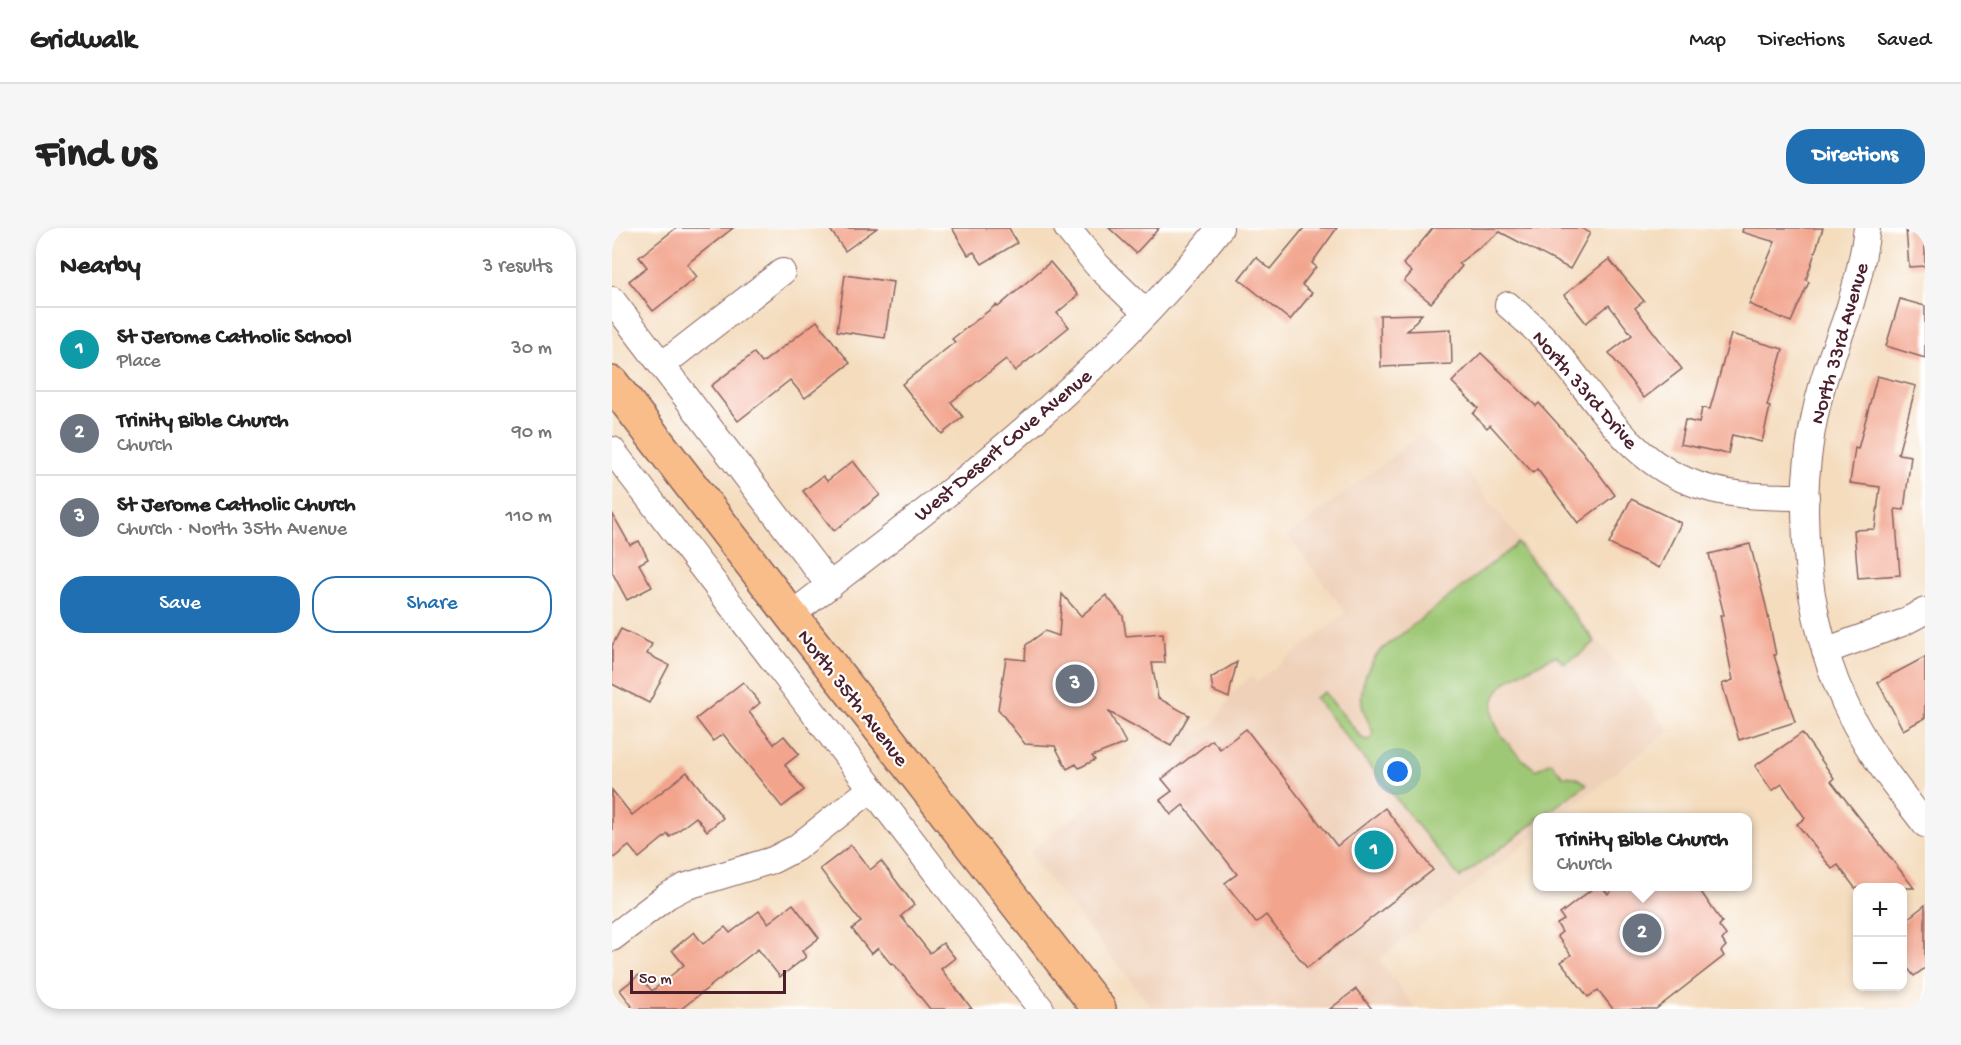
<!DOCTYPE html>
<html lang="en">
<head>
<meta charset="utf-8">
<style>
	body { margin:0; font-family:"Gochi Hand",sans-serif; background:#f6f6f6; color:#222 }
	.controls { position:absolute; right:18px; bottom:18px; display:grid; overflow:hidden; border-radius:12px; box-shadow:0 3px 9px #0003 }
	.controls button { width:54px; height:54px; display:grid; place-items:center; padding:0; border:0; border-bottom:2px solid #e0e0e0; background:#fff; color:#222; font:30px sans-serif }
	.scale { position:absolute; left:18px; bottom:15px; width:156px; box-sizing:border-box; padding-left:6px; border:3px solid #4a1f2b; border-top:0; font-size:16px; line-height:21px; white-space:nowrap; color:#4a1f2b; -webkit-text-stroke:4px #fff; paint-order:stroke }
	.you { position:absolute; left:786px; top:544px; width:21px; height:21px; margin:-15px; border:4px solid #fff; border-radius:50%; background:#1a73e8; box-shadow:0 0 0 9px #1a73e833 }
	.badge { display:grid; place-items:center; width:39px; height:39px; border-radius:50%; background:#1f6fb2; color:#fff; font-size:20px; font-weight:700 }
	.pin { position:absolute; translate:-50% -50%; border:3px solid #fff; box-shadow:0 2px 6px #0006 }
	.popup { position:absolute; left:921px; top:585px; width:219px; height:78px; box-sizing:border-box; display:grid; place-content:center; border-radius:12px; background:#fff; filter:drop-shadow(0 2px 4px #0005); font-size:20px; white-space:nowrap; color:#767676 }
	.popup b { font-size:22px; color:#222 }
	.popup::after { content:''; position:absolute; left:50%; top:100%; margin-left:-12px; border:12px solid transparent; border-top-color:#fff }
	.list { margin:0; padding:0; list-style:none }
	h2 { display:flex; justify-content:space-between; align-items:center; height:78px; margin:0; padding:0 24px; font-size:26px }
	h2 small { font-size:20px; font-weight:400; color:#767676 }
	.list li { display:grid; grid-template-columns:39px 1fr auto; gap:18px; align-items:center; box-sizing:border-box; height:84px; padding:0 24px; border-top:2px solid #e0e0e0 }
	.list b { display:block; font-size:22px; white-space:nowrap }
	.list p { margin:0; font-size:20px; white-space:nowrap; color:#767676 }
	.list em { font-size:20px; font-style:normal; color:#767676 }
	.actions { display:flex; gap:12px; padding:18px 24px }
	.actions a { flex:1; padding:14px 0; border:2px solid #1f6fb2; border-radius:24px; text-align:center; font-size:21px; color:#1f6fb2 }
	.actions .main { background:#1f6fb2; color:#fff }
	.map { position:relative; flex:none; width:1313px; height:781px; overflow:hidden; border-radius:24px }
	header { display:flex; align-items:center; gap:36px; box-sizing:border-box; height:84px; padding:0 30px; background:#fff; border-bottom:2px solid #e0e0e0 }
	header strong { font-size:28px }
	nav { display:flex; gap:33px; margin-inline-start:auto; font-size:21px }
	.intro { display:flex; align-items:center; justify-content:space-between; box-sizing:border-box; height:144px; padding:0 36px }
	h1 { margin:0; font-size:42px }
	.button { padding:15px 27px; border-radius:24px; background:#1f6fb2; color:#fff; font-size:21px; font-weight:700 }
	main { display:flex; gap:36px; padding:0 36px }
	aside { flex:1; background:#fff; border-radius:24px; box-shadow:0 3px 9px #0003 }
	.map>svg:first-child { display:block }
</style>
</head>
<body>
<header>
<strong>Gridwalk</strong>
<nav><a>Map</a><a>Directions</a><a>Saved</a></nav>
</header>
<div class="intro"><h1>Find us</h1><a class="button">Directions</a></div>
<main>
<aside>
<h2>Nearby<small>3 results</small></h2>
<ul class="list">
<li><span class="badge" style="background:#0f9aa8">1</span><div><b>St Jerome Catholic School</b><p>Place</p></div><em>30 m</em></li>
<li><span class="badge" style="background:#6b7280">2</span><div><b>Trinity Bible Church</b><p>Church</p></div><em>90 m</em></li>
<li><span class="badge" style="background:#6b7280">3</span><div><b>St Jerome Catholic Church</b><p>Church · North 35th Avenue</p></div><em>110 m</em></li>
</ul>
<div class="actions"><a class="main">Save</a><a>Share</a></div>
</aside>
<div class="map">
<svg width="1313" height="781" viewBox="0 0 1313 781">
	<rect width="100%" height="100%" fill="#fff"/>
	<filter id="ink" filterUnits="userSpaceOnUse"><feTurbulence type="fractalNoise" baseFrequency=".0167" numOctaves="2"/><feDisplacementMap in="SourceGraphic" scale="12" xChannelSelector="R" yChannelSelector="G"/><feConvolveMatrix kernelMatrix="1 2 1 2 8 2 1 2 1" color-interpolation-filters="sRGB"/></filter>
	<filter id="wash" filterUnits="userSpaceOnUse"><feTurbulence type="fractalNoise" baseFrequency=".008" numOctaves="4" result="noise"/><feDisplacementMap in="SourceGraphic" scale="24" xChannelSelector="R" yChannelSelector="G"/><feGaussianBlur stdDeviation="1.35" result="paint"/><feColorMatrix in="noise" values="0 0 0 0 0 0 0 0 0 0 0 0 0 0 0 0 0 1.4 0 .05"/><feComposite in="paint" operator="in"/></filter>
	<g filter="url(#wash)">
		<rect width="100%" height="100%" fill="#f4dcbd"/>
		<!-- built -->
		<path fill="#efd1ba" d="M 808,207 L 855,244 L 1057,503 L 947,589 L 925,590 L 925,607 L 767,731 L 804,781 L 541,781 L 416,625 L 511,550 L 536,509 L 556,520 L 573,498 L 591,504 L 602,495 L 622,463 L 640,448 L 645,454 L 734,385 L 676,308 Z"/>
		<!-- green -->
		<path fill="#9ec874" stroke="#747450" stroke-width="1.5" d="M 906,315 L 983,414 L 967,427 L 951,435 L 944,427 C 932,434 901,447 892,456 C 861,486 900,524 924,542 L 939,534 L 951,548 L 964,549 L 975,556 L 929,589 L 925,590 L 925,593 L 848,650 L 703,470 L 712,464 L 751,511 L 756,512 L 760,510 L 761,505 C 759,499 756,493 753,487 C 744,465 754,440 768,423 Z"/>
		<g id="blocks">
			<!-- building -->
			<g fill="#f2a48d">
				<path d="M 64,0 L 121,0 L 75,36 L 85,49 L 41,83 L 17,53 L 35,39 L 27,29 Z"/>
				<path d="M 217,0 L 265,0 L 233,23 Z"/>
				<path d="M 340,0 L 397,0 L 405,15 L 370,36 L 362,24 L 356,27 Z"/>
				<path d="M 497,0 L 547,0 L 524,25 Z"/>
				<path d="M 692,0 L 725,0 L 700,35 L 704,39 L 690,57 L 700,65 L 678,92 L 627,51 L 644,29 L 658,41 Z"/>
				<path d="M 821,0 L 969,0 L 978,5 L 958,41 L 888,4 L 847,35 L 850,38 L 819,75 L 792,53 L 800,44 L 791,36 Z"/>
				<path d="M 1131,0 L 1211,0 L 1194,52 L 1197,54 L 1179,94 L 1137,76 L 1163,14 L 1130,4 Z"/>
				<path d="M 1294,0 L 1313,0 L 1313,38 L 1297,39 Z"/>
				<path d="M 997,31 L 1032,73 L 1023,80 L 1070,141 L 1032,170 L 997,125 L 1020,107 L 997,77 L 974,95 L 952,67 Z"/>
				<path d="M 438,34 L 466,67 L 445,85 L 457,99 L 403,143 L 394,131 L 339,174 L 351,189 L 330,206 L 290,156 L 343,114 L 340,111 L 384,77 L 386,79 Z"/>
				<path d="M 233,47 L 281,54 L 273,110 L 225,103 Z"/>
				<path d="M 1288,71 L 1313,78 L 1313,130 L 1274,118 Z"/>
				<path d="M 810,86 L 795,103 L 839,101 L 840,136 L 769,139 L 768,87 Z"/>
				<path d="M 205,93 L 238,135 L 193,170 L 178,152 L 126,193 L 99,158 L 142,125 L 150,135 Z"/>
				<path d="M 1119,106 L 1171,121 L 1155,178 L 1158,179 L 1150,214 L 1120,207 L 1116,226 L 1068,216 L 1073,192 L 1087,195 L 1090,180 L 1098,181 Z"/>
				<path d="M 869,125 L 924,178 L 927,175 L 970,223 L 1003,267 L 966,295 L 925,241 L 921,245 L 878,197 L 875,200 L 861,186 L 866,180 L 840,154 Z"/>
				<path d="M 1265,148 L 1304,158 L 1286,226 L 1299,228 L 1292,282 L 1283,281 L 1288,347 L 1246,350 L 1242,302 L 1263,301 L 1268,259 L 1238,255 L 1243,220 L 1246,221 Z"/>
				<path d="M 241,233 L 268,267 L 222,303 L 191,263 L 211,248 L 215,253 Z"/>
				<path d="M 1019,271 L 1069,295 L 1047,340 L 997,316 Z"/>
				<path d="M 0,285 L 18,317 L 27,313 L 36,331 L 27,336 L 40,359 L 15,372 L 0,344 Z"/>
				<path d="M 1138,316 L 1154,378 L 1164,427 L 1162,427 L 1183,494 L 1127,512 L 1110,456 L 1121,452 L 1108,387 L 1112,387 L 1097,326 Z"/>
				<path d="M 450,366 L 469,388 L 494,367 L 511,388 L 514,408 L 551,405 L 553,435 L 540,435 L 546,470 L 577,487 L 559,518 L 497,484 L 514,515 L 480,528 L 483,532 L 467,540 L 464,536 L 455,541 L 443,518 L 413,516 L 386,481 L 394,430 L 413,432 L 414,417 L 433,403 L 447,408 Z"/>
				<path d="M 9,401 L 40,416 L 35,426 L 57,437 L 37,475 L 0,456 L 0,418 Z"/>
				<path d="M 1313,429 L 1313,490 L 1291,502 L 1266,454 Z"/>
				<path d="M 625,434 L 619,458 L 617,470 L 601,463 L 599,450 Z"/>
				<path d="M 131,454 L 148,475 L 137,484 L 162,516 L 172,508 L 187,526 L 173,537 L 192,562 L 170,579 L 111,506 L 101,513 L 84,491 Z"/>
				<path d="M 634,501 L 725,618 L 773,580 L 821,642 L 695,740 L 654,687 L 644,695 L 613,655 L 625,646 L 571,577 L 559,587 L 548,572 L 560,563 L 550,551 L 600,512 L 608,521 Z"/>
				<path d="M 1190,505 L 1222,550 L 1219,553 L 1302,660 L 1243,660 L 1226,637 L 1220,641 L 1185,596 L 1193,590 L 1170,556 L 1160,563 L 1143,538 Z"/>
				<path d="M 75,544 L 111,590 L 95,603 L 84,589 L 58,609 L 56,606 L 27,630 L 17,618 L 0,631 L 0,562 L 20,587 Z"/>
				<path d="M 239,617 L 258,642 L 269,633 L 285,654 L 302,677 L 289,688 L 318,725 L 331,715 L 343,730 L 329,741 L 360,781 L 318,781 L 281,735 L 279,736 L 266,720 L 259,726 L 240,701 L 249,694 L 208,641 Z"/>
				<path d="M 984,658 L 989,658 L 996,666 L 1004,658 L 1085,658 L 1110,694 L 1107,698 L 1114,707 L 1110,712 L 1114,718 L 1109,723 L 1112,728 L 1044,781 L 1001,781 L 986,762 L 976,769 L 949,734 L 959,727 L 945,708 L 950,704 L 945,696 L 952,692 L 948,686 Z"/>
				<path d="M 181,676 L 207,710 L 190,723 L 194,729 L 168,749 L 146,721 L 69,781 L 16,781 L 20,778 L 8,762 L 27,747 L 40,763 L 72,737 L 60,722 L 82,704 L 91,716 L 113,699 L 118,705 L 147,683 L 156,695 Z"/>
				<path d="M 1313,677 L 1313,740 L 1302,748 L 1290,733 L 1290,695 Z"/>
				<path d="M 744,761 L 760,781 L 718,781 Z"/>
			</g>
		</g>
	</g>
	<g filter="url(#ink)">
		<use href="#blocks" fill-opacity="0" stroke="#86615e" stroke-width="1.5"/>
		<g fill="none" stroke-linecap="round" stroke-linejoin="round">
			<defs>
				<g id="minor">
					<path d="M 455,0 L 485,37 L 534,85"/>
					<path d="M 1255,0 C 1252,24 1247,48 1240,71 C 1232,101 1218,128 1210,158 C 1178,274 1191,411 1254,515 C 1271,543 1293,570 1313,596"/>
					<path d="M 0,72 L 218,358"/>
					<path d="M 896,77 C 908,88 922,99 933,111 C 978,159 1008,225 1073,252 C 1111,269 1153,269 1194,269"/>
					<path d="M 50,137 L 170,44"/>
					<path d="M 0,222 L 429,781"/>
					<path d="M 179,387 C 332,270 488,153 608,0"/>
					<path d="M 1213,423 L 1290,395 L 1313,383"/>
					<path d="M 0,710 L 55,668 L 72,659 L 161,632 L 184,620 L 259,561"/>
				</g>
				<path id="major" d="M 0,155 L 179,387 L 487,781"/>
			</defs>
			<!-- minor casing -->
			<use href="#minor" stroke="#86615e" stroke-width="28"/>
			<!-- major casing -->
			<use href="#major" stroke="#86615e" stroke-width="36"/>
			<!-- minor -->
			<use href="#minor" stroke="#fff" stroke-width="26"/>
			<!-- major -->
			<use href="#major" stroke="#f8bd89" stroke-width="33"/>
		</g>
	</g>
	<g text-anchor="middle" stroke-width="4.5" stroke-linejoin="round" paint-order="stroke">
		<!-- street labels -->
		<g font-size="21" fill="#4a1f2b" stroke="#fff">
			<text transform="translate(1226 115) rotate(-74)" y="7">North 33rd Avenue</text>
			<text transform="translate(974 161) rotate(49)" y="7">North 33rd Drive</text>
			<text transform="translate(390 216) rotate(-40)" y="7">West Desert Cove Avenue</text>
			<text transform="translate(242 469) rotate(52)" y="7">North 35th Avenue</text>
		</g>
	</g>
</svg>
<div class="controls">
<button>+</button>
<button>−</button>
</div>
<div class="scale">50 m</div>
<div class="you"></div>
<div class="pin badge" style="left:762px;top:622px;background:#0f9aa8">1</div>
<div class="pin badge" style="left:1030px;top:705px;background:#6b7280">2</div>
<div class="popup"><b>Trinity Bible Church</b>Church</div>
<div class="pin badge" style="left:463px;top:456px;background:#6b7280">3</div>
</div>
</main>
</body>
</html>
